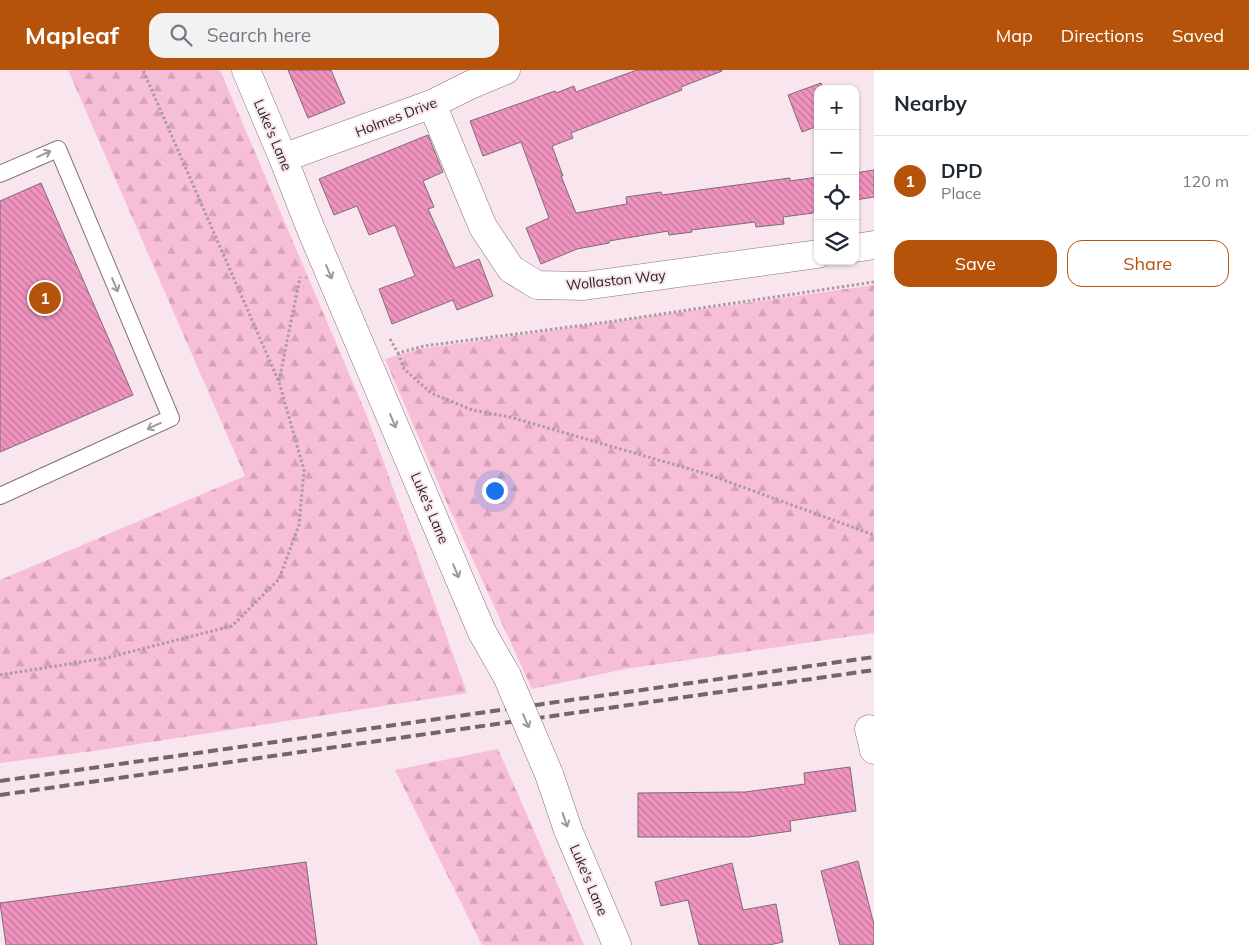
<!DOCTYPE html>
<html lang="en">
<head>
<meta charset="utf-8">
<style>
	body { margin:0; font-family:Mulish,sans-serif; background:#f2f2f3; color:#1f2937 }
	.controls { position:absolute; right:15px; top:15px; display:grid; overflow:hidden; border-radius:10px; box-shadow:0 1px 4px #0004 }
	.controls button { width:45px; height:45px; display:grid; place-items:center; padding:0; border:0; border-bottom:1px solid #e0e1e3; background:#fff; color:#1f2937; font:25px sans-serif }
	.you { position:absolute; left:494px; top:420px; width:18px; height:18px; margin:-12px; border:4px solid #fff; border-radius:50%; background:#1a73e8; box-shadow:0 0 0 8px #1a73e833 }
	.badge { display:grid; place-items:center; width:32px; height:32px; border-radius:50%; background:#b45309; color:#fff; font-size:16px; font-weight:700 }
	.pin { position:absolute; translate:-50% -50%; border:2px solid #fff; box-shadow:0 1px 5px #0006 }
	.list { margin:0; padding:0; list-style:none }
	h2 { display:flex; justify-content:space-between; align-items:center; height:65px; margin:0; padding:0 20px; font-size:21px }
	h2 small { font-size:16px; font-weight:400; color:#747a83 }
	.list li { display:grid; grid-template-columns:32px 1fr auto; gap:15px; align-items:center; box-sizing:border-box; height:90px; padding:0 20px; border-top:1px solid #e0e1e3 }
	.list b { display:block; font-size:19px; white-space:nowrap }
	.list p { margin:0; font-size:16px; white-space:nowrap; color:#747a83 }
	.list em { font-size:16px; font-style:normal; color:#747a83 }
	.actions { display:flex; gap:10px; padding:15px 20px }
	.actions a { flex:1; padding:11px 0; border:1px solid #b45309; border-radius:15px; text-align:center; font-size:18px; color:#b45309 }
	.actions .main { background:#b45309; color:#fff }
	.icon { flex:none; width:28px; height:28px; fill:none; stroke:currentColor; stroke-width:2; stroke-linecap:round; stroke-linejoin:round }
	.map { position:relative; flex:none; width:874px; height:875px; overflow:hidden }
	header { display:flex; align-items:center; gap:30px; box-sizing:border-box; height:70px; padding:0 25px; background:#b45309; color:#fff }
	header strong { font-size:24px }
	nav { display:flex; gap:28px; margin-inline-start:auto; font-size:18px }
	.search { width:350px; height:45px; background:#f2f2f3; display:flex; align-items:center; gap:12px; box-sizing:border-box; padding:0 18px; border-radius:15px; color:#747a83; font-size:19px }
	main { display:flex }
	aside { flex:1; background:#fff }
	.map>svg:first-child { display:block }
</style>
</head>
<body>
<header>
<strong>Mapleaf</strong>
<div class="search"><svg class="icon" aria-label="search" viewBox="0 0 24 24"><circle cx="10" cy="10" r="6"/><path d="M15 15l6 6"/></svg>Search here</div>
<nav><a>Map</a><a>Directions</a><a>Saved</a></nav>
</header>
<main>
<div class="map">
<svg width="874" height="875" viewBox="0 0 874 875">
	<defs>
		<pattern id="forest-firs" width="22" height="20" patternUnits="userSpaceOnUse" patternTransform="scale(1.25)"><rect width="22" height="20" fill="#f7bed7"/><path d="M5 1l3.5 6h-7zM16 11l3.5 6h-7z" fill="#d4a3b8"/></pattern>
		<pattern id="building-back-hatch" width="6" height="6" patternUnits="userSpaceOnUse" patternTransform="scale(1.25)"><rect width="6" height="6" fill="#f093bf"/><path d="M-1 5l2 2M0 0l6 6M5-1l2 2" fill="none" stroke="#c2779b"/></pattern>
	</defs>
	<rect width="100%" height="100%" fill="#f8e5ed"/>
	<!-- forest -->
	<g fill="url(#forest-firs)">
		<path d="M 68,0 L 220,0 L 367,346 L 467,623 L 100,680 L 0,693 L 0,510 L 245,406 Z"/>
		<path d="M 874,215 L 874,563 L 625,599 L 532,619 L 446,431 L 385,289 L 419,279 Z"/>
		<path d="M 498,679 L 584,875 L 482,875 L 395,700 Z"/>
	</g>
	<!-- building -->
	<g fill="url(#building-back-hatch)" stroke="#7d6d74">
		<path d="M 288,0 L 331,0 L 345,33 L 308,48 Z"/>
		<path d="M 637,0 L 722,0 L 722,1 L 681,17 L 682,20 L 571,63 L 573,68 L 552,76 L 563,106 L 561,106 L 576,143 L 627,134 L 626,127 L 661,122 L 662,125 L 790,108 L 790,111 L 818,107 L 818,140 L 813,141 L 813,143 L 783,147 L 784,154 L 756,157 L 755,152 L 691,160 L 692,162 L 669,165 L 668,161 L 609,171 L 609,173 L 577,179 L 541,194 L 526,158 L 549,148 L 521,72 L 483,86 L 470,51 L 555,21 L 556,23 L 574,16 L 576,22 Z"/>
		<path d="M 821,13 L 823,19 L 818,19 L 818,56 L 802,62 L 788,25 Z"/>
		<path d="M 428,65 L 443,102 L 423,111 L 434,137 L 428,139 L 455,198 L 479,189 L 493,226 L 457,240 L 453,230 L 392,254 L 379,219 L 415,206 L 395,155 L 369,165 L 357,136 L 334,145 L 319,109 Z"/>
		<path d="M 874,100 L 874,127 L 855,130 L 855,103 Z"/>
		<path d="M 41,113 L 133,325 L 0,382 L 0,131 Z"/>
		<path d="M 850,697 L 856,741 L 790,751 L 791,761 L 748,767 L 638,767 L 638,723 L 745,722 L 805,714 L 804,703 Z"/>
		<path d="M 858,791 L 874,855 L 874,875 L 840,875 L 821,801 Z"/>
		<path d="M 306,792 L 317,875 L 6,875 L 0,833 Z"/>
		<path d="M 732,793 L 743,840 L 776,834 L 783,872 L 769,875 L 699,875 L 688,830 L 661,836 L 655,812 Z"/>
	</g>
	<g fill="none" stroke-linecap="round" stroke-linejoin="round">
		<defs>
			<path id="lane" d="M 0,104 L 58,79 L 171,348 L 0,426"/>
			<g id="street">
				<path d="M 432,34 L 483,157 L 511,199 L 537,215 L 584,216 L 818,184"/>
				<path d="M 283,88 L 432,34 L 470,15 L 506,0"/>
				<path d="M 855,178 L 874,175"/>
				<path d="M 869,659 L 874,680"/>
			</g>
			<g id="secondary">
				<path d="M 246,0 L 283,88 L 310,157 L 482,562 L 507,606"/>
				<path d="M 549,704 L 568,760 L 617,875"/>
			</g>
		</defs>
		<!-- lane casing -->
		<use href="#lane" stroke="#84737a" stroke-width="18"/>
		<!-- street casing -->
		<use href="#street" stroke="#84737a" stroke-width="29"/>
		<!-- secondary casing -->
		<use href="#secondary" stroke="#84737a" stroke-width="29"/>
		<!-- path -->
		<g stroke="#aa9ba1" stroke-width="3" stroke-dasharray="2.5 2.5" stroke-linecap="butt">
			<path d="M 390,269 L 398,283 L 424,276 L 615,251 L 874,212"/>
			<path d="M 398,283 L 404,299 L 431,323 L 472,340 L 510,347 L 707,404 L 874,465"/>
			<path d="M 279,311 L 300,207"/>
			<path d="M 0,605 L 106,588 L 232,556 L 279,509 L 299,455 L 304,400 L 279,312 L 143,0"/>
		</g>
		<!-- lane -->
		<use href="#lane" stroke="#fff" stroke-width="16"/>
		<!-- street -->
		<use href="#street" stroke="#fff" stroke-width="28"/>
		<!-- secondary -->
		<use href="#secondary" stroke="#fff" stroke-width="28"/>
		<!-- rail -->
		<g stroke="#71666a" stroke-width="4" stroke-dasharray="10 5" stroke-linecap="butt">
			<path d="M 0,711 L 874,587"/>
			<path d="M 0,725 L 874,600"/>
		</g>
		<defs>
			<path id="secondary-bridge" d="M 507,606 L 549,704"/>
		</defs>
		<!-- secondary-bridge casing -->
		<use href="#secondary-bridge" stroke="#84737a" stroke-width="29" stroke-linecap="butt"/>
		<!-- secondary-bridge -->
		<use href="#secondary-bridge" stroke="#fff" stroke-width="28"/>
	</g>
	<!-- one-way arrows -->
	<defs><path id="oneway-shaft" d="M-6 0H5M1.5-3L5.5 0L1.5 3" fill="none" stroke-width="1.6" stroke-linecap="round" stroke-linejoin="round" transform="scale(1.25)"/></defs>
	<g stroke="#9c999b">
		<use href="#oneway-shaft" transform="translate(44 84) rotate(-24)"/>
		<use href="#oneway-shaft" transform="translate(329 202) rotate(67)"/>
		<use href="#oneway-shaft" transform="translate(115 215) rotate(67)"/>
		<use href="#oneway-shaft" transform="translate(393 351) rotate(67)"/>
		<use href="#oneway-shaft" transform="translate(154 356) rotate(155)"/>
		<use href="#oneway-shaft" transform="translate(456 501) rotate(67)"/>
		<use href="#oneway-shaft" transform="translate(526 651) rotate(67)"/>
		<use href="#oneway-shaft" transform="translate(565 750) rotate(71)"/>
	</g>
	<g text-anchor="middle" stroke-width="4" stroke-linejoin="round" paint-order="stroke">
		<!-- street labels -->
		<g font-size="14" fill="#241d20" stroke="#f8e5ed">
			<text transform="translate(396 47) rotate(-21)" y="5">Holmes Drive</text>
			<text transform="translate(273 65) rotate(67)" y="5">Luke's Lane</text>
			<text transform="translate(616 210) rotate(-6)" y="5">Wollaston Way</text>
			<text transform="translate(430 438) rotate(67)" y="5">Luke's Lane</text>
			<text transform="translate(589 810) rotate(67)" y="5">Luke's Lane</text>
		</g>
	</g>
</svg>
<div class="controls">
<button>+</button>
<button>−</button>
<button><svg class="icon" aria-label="locate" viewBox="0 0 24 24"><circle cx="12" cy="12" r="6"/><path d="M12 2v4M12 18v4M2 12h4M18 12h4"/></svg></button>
<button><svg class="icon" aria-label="layers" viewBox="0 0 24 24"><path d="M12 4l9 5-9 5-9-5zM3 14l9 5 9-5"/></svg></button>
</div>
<div class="you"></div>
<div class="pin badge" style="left:45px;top:228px">1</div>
</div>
<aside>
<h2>Nearby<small></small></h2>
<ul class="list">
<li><span class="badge">1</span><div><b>DPD</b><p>Place</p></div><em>120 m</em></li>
</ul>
<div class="actions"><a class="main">Save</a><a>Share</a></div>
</aside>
</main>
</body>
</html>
